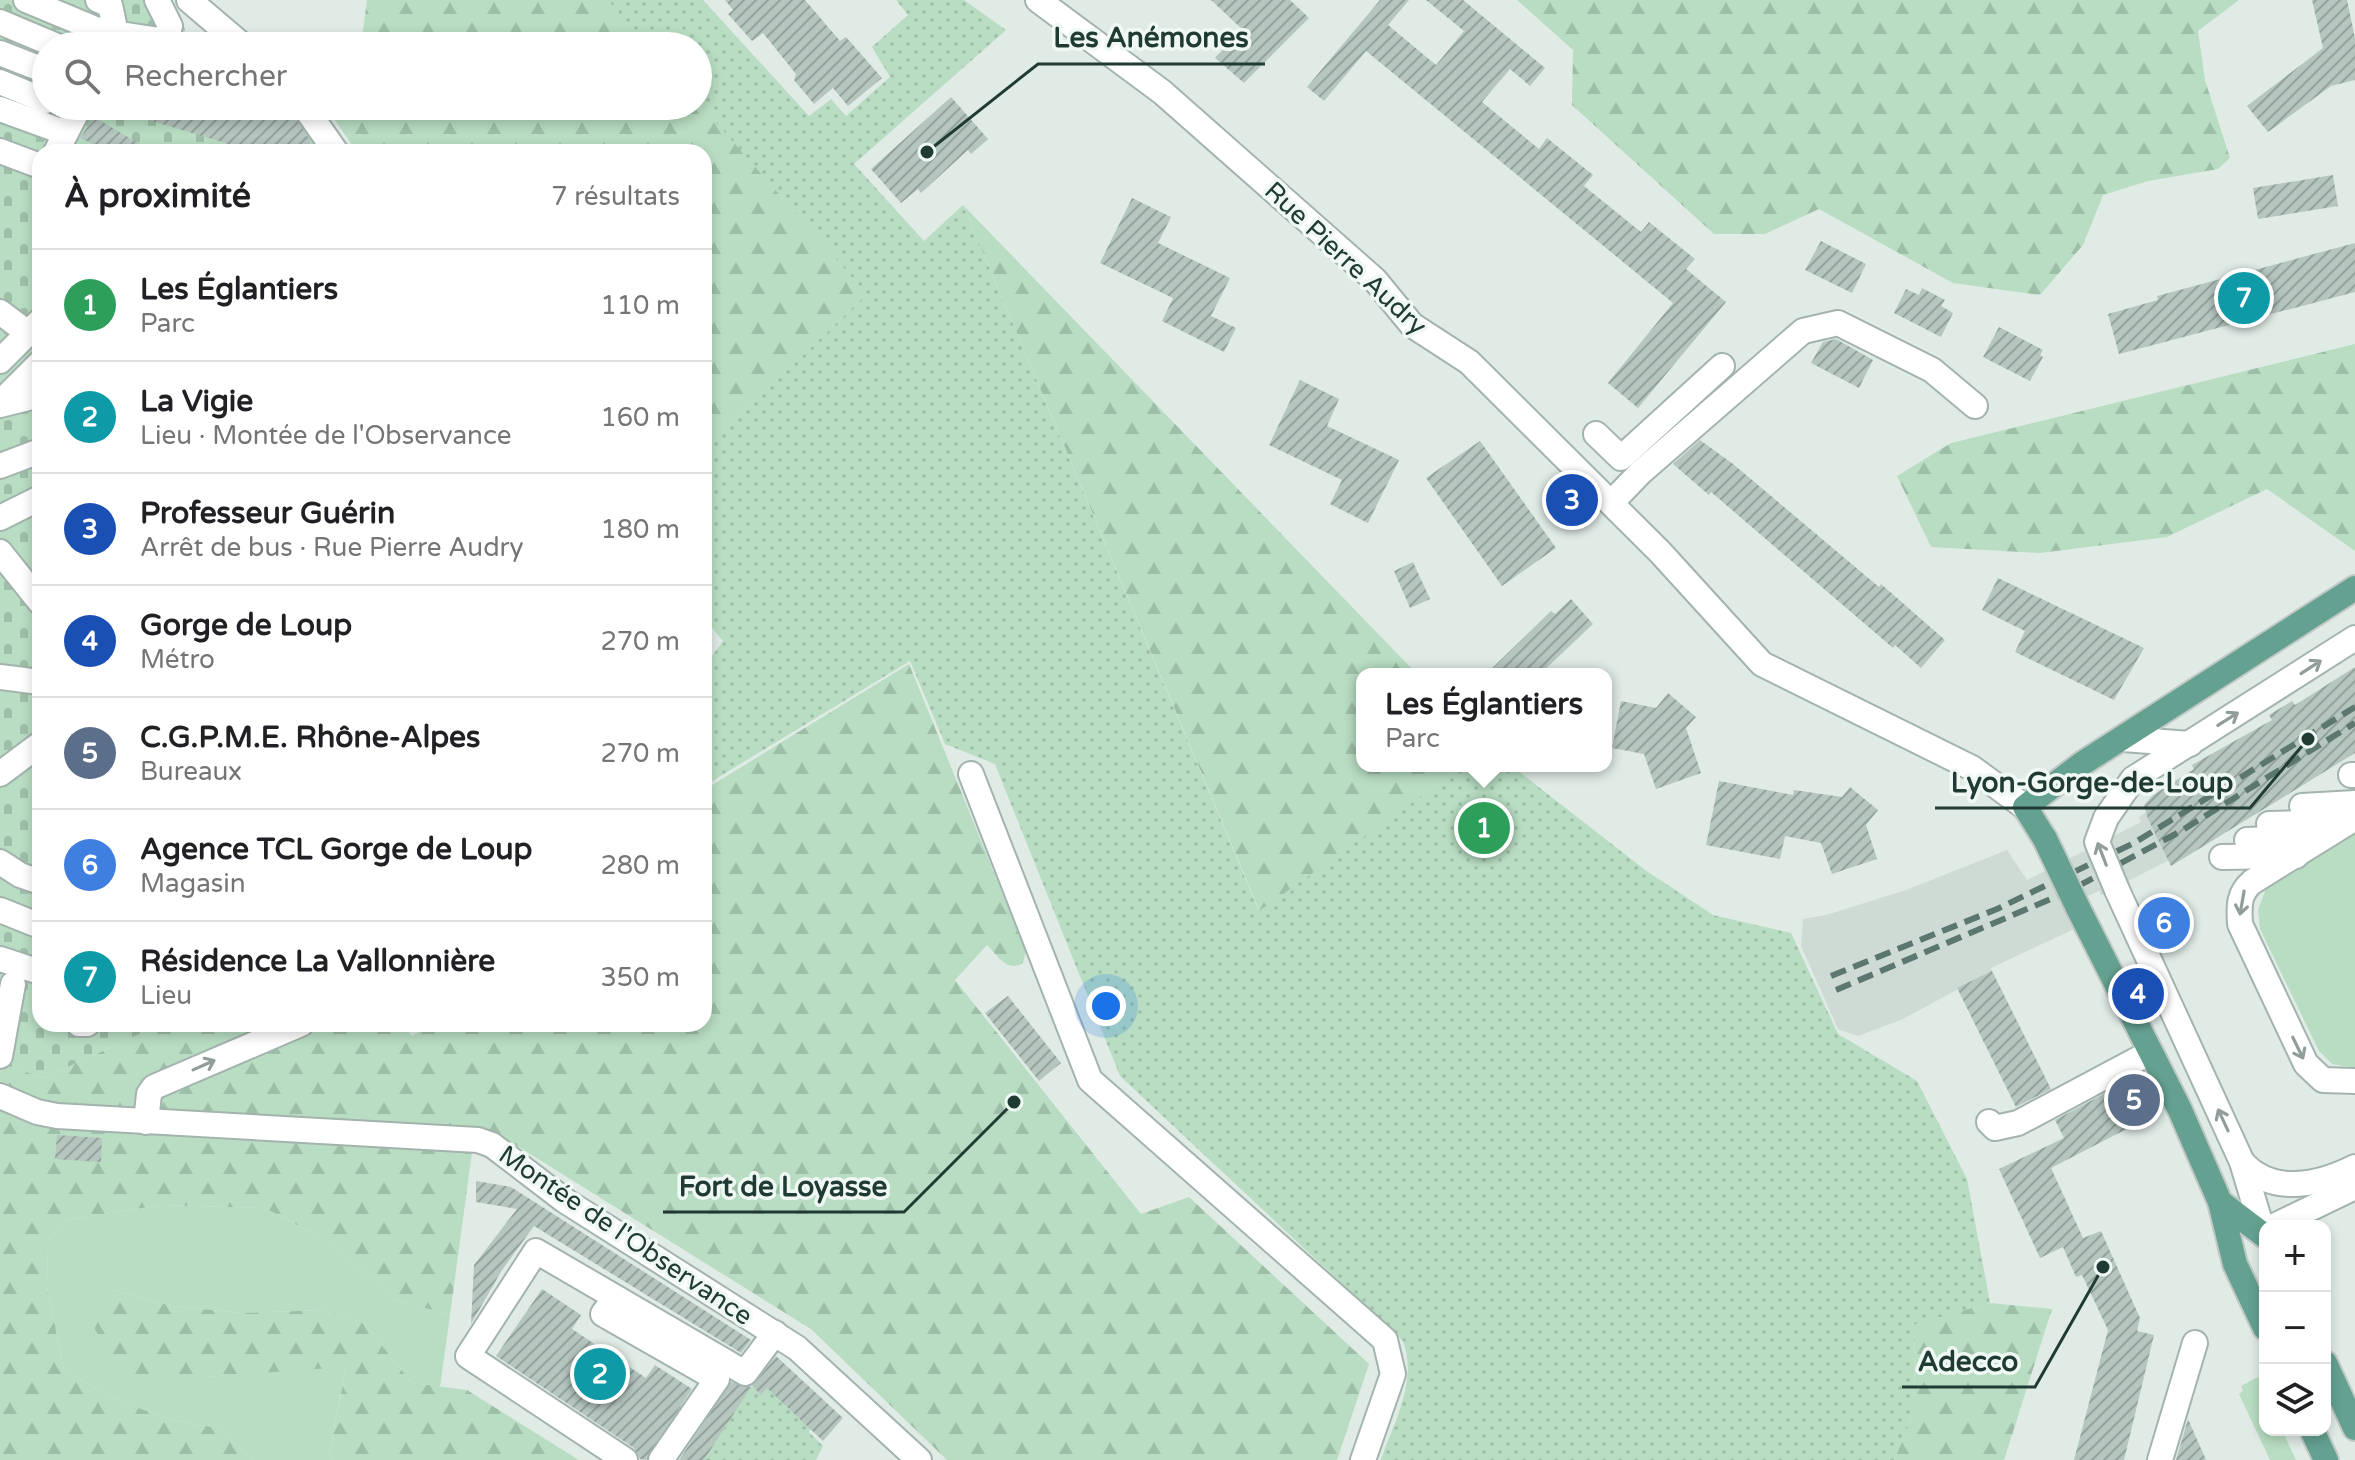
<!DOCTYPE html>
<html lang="fr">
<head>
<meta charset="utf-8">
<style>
	body { margin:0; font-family:"Varela Round",sans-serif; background:#f2f2f2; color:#202124 }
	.controls { position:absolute; right:24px; bottom:24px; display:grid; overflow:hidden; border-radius:16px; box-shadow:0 4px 12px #0003 }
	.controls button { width:72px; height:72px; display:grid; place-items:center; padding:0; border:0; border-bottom:2px solid #e0e0e0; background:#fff; color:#202124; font:40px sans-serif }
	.you { position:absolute; left:1106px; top:1006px; width:28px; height:28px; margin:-20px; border:6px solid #fff; border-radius:50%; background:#1a73e8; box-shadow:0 0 0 12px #1a73e833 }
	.badge { display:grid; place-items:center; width:52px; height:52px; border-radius:50%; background:#7f4a3a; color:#fff; font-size:26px; font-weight:700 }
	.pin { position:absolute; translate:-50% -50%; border:4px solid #fff; box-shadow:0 2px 8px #0006 }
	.popup { position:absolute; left:1356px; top:668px; width:256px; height:104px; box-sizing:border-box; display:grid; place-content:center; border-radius:16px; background:#fff; filter:drop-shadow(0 2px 6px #0005); font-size:26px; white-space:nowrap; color:#757577 }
	.popup b { font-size:30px; color:#202124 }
	.popup::after { content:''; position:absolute; left:50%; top:100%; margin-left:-16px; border:16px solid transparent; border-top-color:#fff }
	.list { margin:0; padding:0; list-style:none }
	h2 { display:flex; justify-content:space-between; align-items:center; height:104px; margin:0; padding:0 32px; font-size:34px }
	h2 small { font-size:26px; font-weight:400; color:#757577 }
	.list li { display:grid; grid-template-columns:52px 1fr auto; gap:24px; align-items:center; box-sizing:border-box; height:112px; padding:0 32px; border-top:2px solid #e0e0e0 }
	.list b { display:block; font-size:30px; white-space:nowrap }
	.list p { margin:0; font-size:26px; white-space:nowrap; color:#757577 }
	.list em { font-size:26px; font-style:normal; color:#757577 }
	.icon { flex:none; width:44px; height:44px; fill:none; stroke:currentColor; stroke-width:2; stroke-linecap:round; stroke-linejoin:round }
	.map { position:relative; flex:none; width:2355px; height:1460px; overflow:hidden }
	.search { position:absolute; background:#fff; box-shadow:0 4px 12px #0003; left:32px; top:32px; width:680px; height:88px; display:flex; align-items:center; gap:20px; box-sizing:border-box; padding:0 28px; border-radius:44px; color:#757577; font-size:30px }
	.panel { position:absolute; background:#fff; box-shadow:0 4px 12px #0003; left:32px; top:144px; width:680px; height:888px; border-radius:24px }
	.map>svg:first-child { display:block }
</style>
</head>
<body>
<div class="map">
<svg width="2355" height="1460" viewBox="0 0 2355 1460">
	<defs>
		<pattern id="forest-firs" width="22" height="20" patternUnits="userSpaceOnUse" patternTransform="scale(2)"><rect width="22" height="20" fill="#b8ddc2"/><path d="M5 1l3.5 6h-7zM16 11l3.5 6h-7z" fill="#9ebfa7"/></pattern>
		<pattern id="cemetery-stones" width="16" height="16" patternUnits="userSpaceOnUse" patternTransform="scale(2)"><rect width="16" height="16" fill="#b8ddc2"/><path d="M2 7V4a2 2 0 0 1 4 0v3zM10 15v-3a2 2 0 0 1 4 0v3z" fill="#9ebfa7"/></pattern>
		<pattern id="garden-dots" width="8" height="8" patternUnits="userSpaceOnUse" patternTransform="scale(2)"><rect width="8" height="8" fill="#b8ddc2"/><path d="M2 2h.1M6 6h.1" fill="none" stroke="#9ebfa7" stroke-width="1.8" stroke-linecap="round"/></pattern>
		<pattern id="building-hatch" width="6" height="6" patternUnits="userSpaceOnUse" patternTransform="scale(2)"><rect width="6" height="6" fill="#b5c6bf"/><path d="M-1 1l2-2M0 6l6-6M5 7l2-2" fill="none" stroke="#93a29c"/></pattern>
	</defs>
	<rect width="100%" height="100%" fill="#e0ebe6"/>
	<!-- built -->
	<path fill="#cedbd5" d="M 2145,808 L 2181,854 L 2101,895 L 2099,891 L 2075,902 L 2085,924 L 1991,968 L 1992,971 L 1901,1020 L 1858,1036 L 1838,1029 L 1801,946 L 1803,919 L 1826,915 L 1906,890 L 2007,850 L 2027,880 L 2141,822 L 2139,817 L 2146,812 Z"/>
	<!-- green -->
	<g fill="#b8ddc2">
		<path d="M 2355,829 L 2355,1068 L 2332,1064 L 2319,1051 L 2260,929 L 2258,910 L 2267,886 Z"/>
		<path d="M 162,1205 L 265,1208 L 334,1245 L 394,1299 L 450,1315 L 440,1387 L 412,1383 L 364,1323 L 324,1310 L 242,1313 L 172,1306 L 112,1290 L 205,1377 L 346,1366 L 329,1455 L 332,1460 L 253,1460 L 218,1428 L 171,1420 L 112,1398 L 64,1370 L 47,1286 L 48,1240 L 65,1220 Z"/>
		<path d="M 2258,1377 L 2265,1393 L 2265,1430 L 2282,1430 L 2296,1460 L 2270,1460 L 2239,1394 L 2243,1391 L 2241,1386 Z"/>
	</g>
	<!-- forest -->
	<g fill="url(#forest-firs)">
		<path d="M 367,0 L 609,0 L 649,46 L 361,46 Z"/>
		<path d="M 1517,0 L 2239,0 L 2198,31 L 2205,80 L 2230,158 L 2218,169 L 2148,181 L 2103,195 L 2083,245 L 2040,295 L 1953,283 L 1819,209 L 1765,234 L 1714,234 L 1572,105 L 1573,50 Z"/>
		<path d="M 698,101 L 867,294 L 704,450 L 704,152 L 357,152 L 325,106 L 698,106 Z"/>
		<path d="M 963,205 L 1417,674 L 1362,674 L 1362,766 L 1464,766 L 1260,912 Z"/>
		<path d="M 2355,344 L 2355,551 L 2267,489 L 2167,537 L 2040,553 L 1931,547 L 1897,476 L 1951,443 Z"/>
		<path d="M 909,664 L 1026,951 L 1023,963 C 1007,973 997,955 987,945 L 955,980 L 1141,1214 L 1189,1197 L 1369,1364 L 1337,1460 L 947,1460 L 811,1329 L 501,1136 L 475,1130 L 450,1315 L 394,1299 L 334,1245 L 265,1208 L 162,1205 L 65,1220 L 48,1240 L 47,1286 L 64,1370 L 112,1398 L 171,1420 L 218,1428 L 253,1460 L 0,1460 L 0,1063 L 44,1078 L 161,1024 L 401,1024 L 412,1036 L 432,1024 L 704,1024 L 704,790 Z"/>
		<path d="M 112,1290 L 172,1306 L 242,1313 L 324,1310 L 364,1323 L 412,1383 L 467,1390 L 579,1460 L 332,1460 L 329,1455 L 346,1367 L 205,1377 L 135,1374 L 106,1351 L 90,1319 Z"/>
		<path d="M 1990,1303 L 2052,1309 L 2004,1460 L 1894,1460 L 1914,1413 L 1915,1323 Z"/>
	</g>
	<!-- cemetery -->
	<path fill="url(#cemetery-stones)" d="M 0,0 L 168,0 L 185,29 L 182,46 L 46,46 L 46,106 L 289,106 L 321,152 L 40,152 L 40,1024 L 161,1024 L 44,1078 L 0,1063 Z"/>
	<!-- garden -->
	<g fill="url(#garden-dots)">
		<path d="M 608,0 L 703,0 L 809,116 L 831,99 L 846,116 L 890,77 L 872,47 L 908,15 L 896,0 L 964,0 L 1006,30 L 854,164 L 924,241 L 963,205 L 1259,911 L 1464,766 L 1512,766 L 1645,870 L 1713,915 L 1791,933 L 1838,1034 L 1917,1081 L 1967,1179 L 1990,1303 L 1915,1324 L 1914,1413 L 1894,1460 L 1381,1460 C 1394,1422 1418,1381 1403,1341 L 1120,1076 L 995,764 L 945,744 L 910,661 L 704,786 L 704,667 L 723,641 L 704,618 L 704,450 L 867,294 L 698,102 L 698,46 L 649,46 Z"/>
		<path d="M 770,1385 L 788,1401 L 785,1405 L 792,1411 L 802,1404 L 817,1420 L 809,1432 L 823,1446 L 816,1460 L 704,1460 L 751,1386 L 761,1394 Z"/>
	</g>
	<!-- building -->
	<g fill="url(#building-hatch)">
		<path d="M 725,0 L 805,0 L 840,41 L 846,37 L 882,78 L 848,106 L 833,88 L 814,104 L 794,80 L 796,74 L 763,33 L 752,41 L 728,14 L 733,10 Z"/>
		<path d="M 1211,0 L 1290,0 L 1309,18 L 1244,83 L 1215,58 L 1243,30 Z"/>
		<path d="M 1380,0 L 1409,0 L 1388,25 L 1436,65 L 1464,31 L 1426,0 L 1463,0 L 1545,68 L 1530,86 L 1510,69 L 1482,102 L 1539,149 L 1547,138 L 1593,175 L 1584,186 L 1641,232 L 1649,222 L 1695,259 L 1686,269 L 1726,302 L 1638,408 L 1608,383 L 1673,303 L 1366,51 L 1324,101 L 1307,87 Z"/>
		<path d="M 2312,0 L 2347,0 L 2355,38 L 2355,80 L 2331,86 L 2268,132 L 2247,106 L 2323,48 Z"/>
		<path d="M 951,97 L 988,139 L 971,154 L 968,150 L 921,193 L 918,189 L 901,203 L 871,169 Z"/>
		<path d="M 119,106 L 289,106 L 311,142 L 302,152 L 232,152 L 226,143 L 118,111 Z"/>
		<path d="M 94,117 L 153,152 L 111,152 L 80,138 Z"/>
		<path d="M 2333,175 L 2338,206 L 2258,219 L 2253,188 Z"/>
		<path d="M 1132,198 L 1171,217 L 1158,243 L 1230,278 L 1211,316 L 1236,328 L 1224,352 L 1162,321 L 1173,298 L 1100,263 Z"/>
		<path d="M 1821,241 L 1866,264 L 1852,293 L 1805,270 Z"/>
		<path d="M 2355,243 L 2355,292 L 2119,354 L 2108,314 L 2158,300 L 2157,296 Z"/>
		<path d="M 1922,288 L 1945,300 L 1941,306 L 1953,313 L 1941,337 L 1894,313 L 1906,289 L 1919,295 Z"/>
		<path d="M 1999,327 L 2043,350 L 2040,355 L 2043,357 L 2030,381 L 1983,357 Z"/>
		<path d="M 1836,339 L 1873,360 L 1859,388 L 1811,363 L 1823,342 Z"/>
		<path d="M 1300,380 L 1339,399 L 1327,426 L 1399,460 L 1368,523 L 1330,504 L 1342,480 L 1269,445 Z"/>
		<path d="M 1700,440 L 1733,464 L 1879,587 L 1881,584 L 1945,640 L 1921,668 L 1895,645 L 1893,648 L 1711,492 L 1709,495 L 1673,464 Z"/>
		<path d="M 1480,441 L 1556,548 L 1502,586 L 1426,478 Z"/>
		<path d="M 1413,562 L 1430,599 L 1410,608 L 1394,571 Z"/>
		<path d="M 1998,578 L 2144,648 L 2114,700 L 2015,652 L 2025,631 L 1982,610 Z"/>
		<path d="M 1571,599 L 1593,624 L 1540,674 L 1486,674 L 1551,611 L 1555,614 Z"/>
		<path d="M 2355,667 L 2355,753 L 2171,866 L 2148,819 L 2144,805 L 2153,795 L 2194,769 L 2192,765 L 2272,720 L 2269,715 L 2292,701 L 2295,705 Z"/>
		<path d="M 1668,693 L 1696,717 L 1686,728 L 1701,773 L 1656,789 L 1644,754 L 1612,748 L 1621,701 L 1656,708 Z"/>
		<path d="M 1719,781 L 1793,795 L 1794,790 L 1842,797 L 1850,787 L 1878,810 L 1866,825 L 1877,859 L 1832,874 L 1821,843 L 1785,836 L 1780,859 L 1706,845 Z"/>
		<path d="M 1992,971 L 2051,1089 L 2016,1107 L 1957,988 Z"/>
		<path d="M 1008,996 L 1061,1063 L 1039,1081 L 985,1013 Z"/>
		<path d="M 2128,1081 L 2148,1118 L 2051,1168 L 2083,1238 L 2101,1231 L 2140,1318 L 2137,1331 L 2154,1335 L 2124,1460 L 2074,1460 L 2108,1330 L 2082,1275 L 2076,1277 L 2063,1247 L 2040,1258 L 1999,1169 L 2064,1138 L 2055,1120 Z"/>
		<path d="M 57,1135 L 102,1138 L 101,1162 L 55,1159 Z"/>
		<path d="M 476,1181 L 511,1187 L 751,1340 L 741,1353 L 534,1226 L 502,1270 L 471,1324 L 474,1265 L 517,1209 L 476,1202 Z"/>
		<path d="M 542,1289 L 581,1315 L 572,1329 L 646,1378 L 655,1365 L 692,1389 L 646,1460 L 640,1459 L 634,1448 L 496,1356 Z"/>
		<path d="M 776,1356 L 843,1418 L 823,1441 L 767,1388 L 761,1395 L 752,1386 Z"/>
		<path d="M 731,1382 L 751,1387 L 704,1460 L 679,1460 Z"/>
		<path d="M 2188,1419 L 2206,1460 L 2176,1460 Z"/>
	</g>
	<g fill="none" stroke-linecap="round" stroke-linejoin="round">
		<defs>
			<g id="minor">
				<path d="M 26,0 L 117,38"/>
				<path d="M 98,0 L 110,5 L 117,38 L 113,46"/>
				<path d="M 189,0 L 243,46"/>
				<path d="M 1038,0 L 1162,92 L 1375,280 L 1412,325 L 1469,362 L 1660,552 L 1762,664 L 1972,768 L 2025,807"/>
				<path d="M 0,22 L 57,46"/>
				<path d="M 117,38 L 127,35 L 160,40 L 167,35 L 170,26 L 157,0"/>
				<path d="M 0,53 L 46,71"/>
				<path d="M 0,82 L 46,101"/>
				<path d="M 304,106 L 336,152"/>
				<path d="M 0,109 L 66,133"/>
				<path d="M 0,151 L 40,166"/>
				<path d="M 56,152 L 80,106"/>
				<path d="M 0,312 L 28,333"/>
				<path d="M 0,361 L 40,321"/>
				<path d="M 0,403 L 40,363"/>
				<path d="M 0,405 L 40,395"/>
				<path d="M 1596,434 L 1621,458 L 1722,366"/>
				<path d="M 0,466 L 40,451"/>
				<path d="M 1611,503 L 1641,472 L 1803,331 L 1838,323 L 1932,370 L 1975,406"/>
				<path d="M 0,518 L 40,498"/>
				<path d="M 0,552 L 40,602"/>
				<path d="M 0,677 L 40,682"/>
				<path d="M 2123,739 L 2190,744"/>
				<path d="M 0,774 L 40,744"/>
				<path d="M 971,774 L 1090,1080 L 1385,1340 L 1393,1374 L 1363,1460"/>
				<path d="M 2351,775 L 2355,775"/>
				<path d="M 2302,806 L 2355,803"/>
				<path d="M 2106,818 L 2133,779 L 2355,638"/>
				<path d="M 2355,818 L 2252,882 C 2238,894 2239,907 2240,924 L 2306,1064 L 2323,1080 L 2355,1081"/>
				<path d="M 2269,824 L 2347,822"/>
				<path d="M 2247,840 L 2295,838"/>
				<path d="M 2222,857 L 2296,856"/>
				<path d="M 0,862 L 20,875 L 40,882"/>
				<path d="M 2117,890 L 2242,1162 L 2263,1232"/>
				<path d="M 0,910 L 40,926"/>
				<path d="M 0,959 L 40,972"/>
				<path d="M 79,1024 L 87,1024"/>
				<path d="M 0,1056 L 13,984"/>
				<path d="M 0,1096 L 37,1112 L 57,1116 L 478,1140 L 492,1145 L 564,1200 L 797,1348 L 919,1460"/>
				<path d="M 146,1122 L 149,1094 L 154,1087 L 301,1024"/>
				<path d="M 1989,1122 L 1995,1128 L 2018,1123 L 2138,1059"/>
				<path d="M 2242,1162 C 2272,1196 2319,1185 2355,1167"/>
				<path d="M 2274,1226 L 2355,1187"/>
				<path d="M 615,1298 L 603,1314 L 717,1379 L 661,1460"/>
				<path d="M 625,1460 L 468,1356 L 536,1251 L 745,1373 L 775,1333"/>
				<path d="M 2160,1460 L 2195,1343"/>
			</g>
			<g id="major">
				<path d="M 2045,839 L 2025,807 L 2083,763 L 2355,588"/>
				<path d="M 2078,908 L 2180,1110 L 2220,1202 L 2235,1264 L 2265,1328"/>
				<path d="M 2220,1202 L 2265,1236"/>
				<path d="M 2325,1363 L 2355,1428"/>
				<path d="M 2312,1430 L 2326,1460"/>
			</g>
		</defs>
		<!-- minor casing -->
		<use href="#minor" stroke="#a3b3ad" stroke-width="28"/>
		<!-- major casing -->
		<use href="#major" stroke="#c1c8c6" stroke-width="28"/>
		<!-- minor -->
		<use href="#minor" stroke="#fff" stroke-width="24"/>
		<!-- major -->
		<use href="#major" stroke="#64a191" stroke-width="24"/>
		<!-- rail -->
		<g stroke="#5b776f" stroke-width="6" stroke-dasharray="16 8" stroke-linecap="butt">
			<path d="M 1831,976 L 1997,909 L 2134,843 L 2355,707"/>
			<path d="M 1836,990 L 2067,892 L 2181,831 L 2355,723"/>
		</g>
		<defs>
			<path id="minor-bridge" d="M 2106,818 L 2097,842 L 2117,890"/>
			<path id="major-bridge" d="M 2045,839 L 2078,908"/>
		</defs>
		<!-- minor-bridge casing -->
		<use href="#minor-bridge" stroke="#a3b3ad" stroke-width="28" stroke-linecap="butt"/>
		<!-- major-bridge casing -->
		<use href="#major-bridge" stroke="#c1c8c6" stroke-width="28" stroke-linecap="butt"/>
		<!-- minor-bridge -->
		<use href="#minor-bridge" stroke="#fff" stroke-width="24"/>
		<!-- major-bridge -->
		<use href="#major-bridge" stroke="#64a191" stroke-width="24"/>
	</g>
	<!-- one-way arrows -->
	<defs><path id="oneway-shaft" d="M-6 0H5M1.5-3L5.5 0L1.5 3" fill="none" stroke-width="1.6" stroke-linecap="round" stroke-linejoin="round" transform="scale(2)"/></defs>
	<g stroke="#909d9a">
		<use href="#oneway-shaft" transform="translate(2311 667) rotate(-33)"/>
		<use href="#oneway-shaft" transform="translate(2228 719) rotate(-32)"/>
		<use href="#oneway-shaft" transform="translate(2102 854) rotate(-111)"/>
		<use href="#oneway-shaft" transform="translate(2242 903) rotate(100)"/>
		<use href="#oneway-shaft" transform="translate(2298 1048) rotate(64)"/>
		<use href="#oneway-shaft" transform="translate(204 1065) rotate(-24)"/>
		<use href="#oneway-shaft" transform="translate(2223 1120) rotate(-115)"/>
	</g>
	<g text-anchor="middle" stroke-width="7" stroke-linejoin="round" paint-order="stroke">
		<!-- street labels -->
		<g font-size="26" fill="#203b34" stroke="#f0f8f4">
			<text transform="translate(1346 258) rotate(43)" y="9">Rue Pierre Audry</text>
			<text transform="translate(626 1235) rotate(34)" y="9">Montée de l'Observance</text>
		</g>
	</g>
	<!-- callouts -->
	<path fill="none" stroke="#203b34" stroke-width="3" d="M927 152L1038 64H1265M2308 739L2250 808H1935M1014 1102L904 1212H663M2103 1267L2035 1387H1902"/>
	<g fill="#203b34" stroke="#f0f8f4" stroke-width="3">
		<circle cx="927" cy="152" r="8"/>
		<circle cx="2308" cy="739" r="8"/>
		<circle cx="1014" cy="1102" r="8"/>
		<circle cx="2103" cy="1267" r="8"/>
	</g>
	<g font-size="28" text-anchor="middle" font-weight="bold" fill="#203b34" stroke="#f0f8f4" stroke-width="7" stroke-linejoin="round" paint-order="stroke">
		<text x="1151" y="47">Les Anémones</text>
		<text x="2092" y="792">Lyon-Gorge-de-Loup</text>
		<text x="783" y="1196">Fort de Loyasse</text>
		<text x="1968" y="1371">Adecco</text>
	</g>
</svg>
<div class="controls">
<button>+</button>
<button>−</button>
<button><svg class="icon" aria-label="layers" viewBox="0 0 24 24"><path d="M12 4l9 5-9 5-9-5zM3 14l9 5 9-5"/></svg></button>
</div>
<div class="you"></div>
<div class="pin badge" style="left:1484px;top:828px;background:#2e9e5b">1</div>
<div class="popup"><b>Les Églantiers</b>Parc</div>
<div class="pin badge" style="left:600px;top:1374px;background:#0f9aa8">2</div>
<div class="pin badge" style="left:1572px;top:500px;background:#1a4fb4">3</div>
<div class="pin badge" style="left:2138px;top:994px;background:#1a4fb4">4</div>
<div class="pin badge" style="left:2134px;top:1100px;background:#5c6f8a">5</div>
<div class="pin badge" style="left:2164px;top:923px;background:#3f7fe0">6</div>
<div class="pin badge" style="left:2244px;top:298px;background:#0f9aa8">7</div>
<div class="search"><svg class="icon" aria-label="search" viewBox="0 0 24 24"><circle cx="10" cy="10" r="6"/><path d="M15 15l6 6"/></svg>Rechercher</div>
<section class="panel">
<h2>À proximité<small>7 résultats</small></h2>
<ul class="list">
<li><span class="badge" style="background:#2e9e5b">1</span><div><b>Les Églantiers</b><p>Parc</p></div><em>110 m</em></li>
<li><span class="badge" style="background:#0f9aa8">2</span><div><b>La Vigie</b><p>Lieu · Montée de l'Observance</p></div><em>160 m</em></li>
<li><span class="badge" style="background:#1a4fb4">3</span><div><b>Professeur Guérin</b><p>Arrêt de bus · Rue Pierre Audry</p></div><em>180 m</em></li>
<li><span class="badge" style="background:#1a4fb4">4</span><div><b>Gorge de Loup</b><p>Métro</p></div><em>270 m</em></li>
<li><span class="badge" style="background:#5c6f8a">5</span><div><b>C.G.P.M.E. Rhône-Alpes</b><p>Bureaux</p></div><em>270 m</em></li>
<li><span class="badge" style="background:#3f7fe0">6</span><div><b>Agence TCL Gorge de Loup</b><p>Magasin</p></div><em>280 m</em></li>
<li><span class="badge" style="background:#0f9aa8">7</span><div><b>Résidence La Vallonnière</b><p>Lieu</p></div><em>350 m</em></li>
</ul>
</section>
</div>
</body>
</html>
